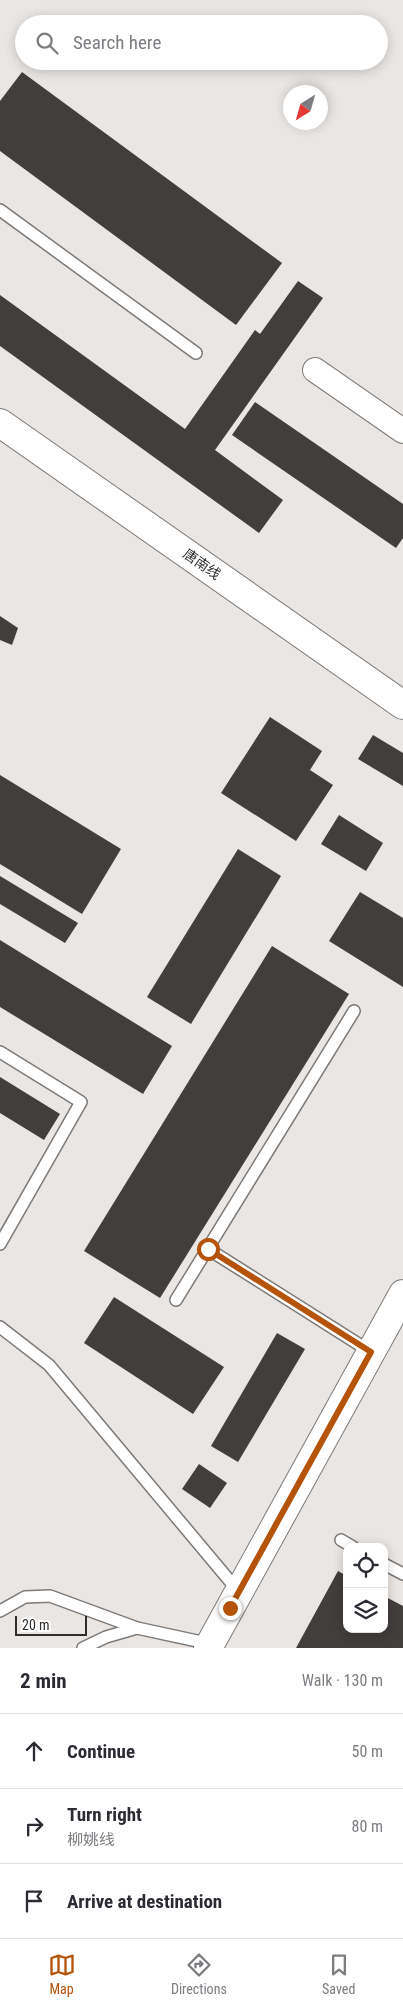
<!DOCTYPE html>
<html lang="en">
<head>
<meta charset="utf-8">
<style>
	body { margin:0; font-family:"Roboto Condensed","Noto Sans SC",sans-serif; background:#f7f7f7; color:#2b2b33 }
	.controls { position:absolute; right:15px; bottom:15px; display:grid; overflow:hidden; border-radius:10px; box-shadow:0 2px 12px #0003 }
	.controls button { width:45px; height:45px; display:grid; place-items:center; padding:0; border:0; border-bottom:1px solid #e1e1e2; background:#fff; color:#2b2b33; font:25px sans-serif }
	.compass { position:absolute; left:283px; top:85px; width:45px; height:45px; border-radius:50%; background:#fff; box-shadow:0 2px 12px #0003; rotate:217deg }
	.scale { position:absolute; left:15px; bottom:12px; width:72px; box-sizing:border-box; padding-left:5px; border:2px solid #2e2d2c; border-top:0; font-size:14px; line-height:18px; white-space:nowrap; color:#2e2d2c; -webkit-text-stroke:4px #fff; paint-order:stroke }
	.stop { position:absolute; width:15px; height:15px; margin:-11px; border:4px solid #b45309; border-radius:50%; background:#fff }
	.stop.end { background:#b45309; border-color:#fff; box-shadow:0 1px 5px #0008 }
	.list { margin:0; padding:0; list-style:none }
	h2 { display:flex; justify-content:space-between; align-items:center; height:65px; margin:0; padding:0 20px; font-size:21px }
	h2 small { font-size:16px; font-weight:400; color:#7c7c81 }
	.list li { display:grid; grid-template-columns:32px 1fr auto; gap:15px; align-items:center; box-sizing:border-box; height:75px; padding:0 20px; border-top:1px solid #e1e1e2 }
	.list b { display:block; font-size:19px; white-space:nowrap }
	.list p { margin:0; font-size:16px; white-space:nowrap; color:#7c7c81 }
	.list em { font-size:16px; font-style:normal; color:#7c7c81 }
	.icon { flex:none; width:28px; height:28px; fill:none; stroke:currentColor; stroke-width:2; stroke-linecap:round; stroke-linejoin:round }
	.map { position:relative; flex:none; width:403px; height:1648px; overflow:hidden }
	.search { position:absolute; background:#fff; box-shadow:0 2px 12px #0003; left:15px; right:15px; top:15px; height:55px; display:flex; align-items:center; gap:12px; box-sizing:border-box; padding:0 18px; border-radius:28px; color:#7c7c81; font-size:19px }
	.sheet { height:290px; background:#fff }
	nav { display:flex; justify-content:space-around; align-items:center; box-sizing:border-box; height:70px; border-top:1px solid #e1e1e2; background:#fff; font-size:14px; color:#7c7c81 }
	nav a { display:grid; justify-items:center; gap:2px }
	nav .on { color:#b45309 }
	.map>svg:first-child { display:block }
</style>
</head>
<body>
<div class="map">
<svg width="403" height="1648" viewBox="0 0 403 1648">
	<rect width="100%" height="100%" fill="#e9e6e4"/>
	<!-- building -->
	<g fill="#413e3d">
		<path d="M 22,72 L 282,263 L 236,325 L 0,151 L 0,101 Z"/>
		<path d="M 298,281 L 323,298 L 215,450 L 283,500 L 259,533 L 0,346 L 0,295 L 185,429 L 255,330 L 260,334 Z"/>
		<path d="M 255,402 L 403,504 L 403,538 L 396,548 L 232,435 Z"/>
		<path d="M 0,616 L 18,628 L 12,645 L 0,640 Z"/>
		<path d="M 270,717 L 322,751 L 310,770 L 333,785 L 296,841 L 221,793 Z"/>
		<path d="M 373,735 L 403,753 L 403,786 L 358,759 Z"/>
		<path d="M 0,775 L 121,849 L 82,914 L 0,864 Z"/>
		<path d="M 339,815 L 383,843 L 366,871 L 321,844 Z"/>
		<path d="M 238,849 L 281,876 L 191,1024 L 147,997 Z"/>
		<path d="M 0,876 L 78,923 L 65,943 L 0,904 Z"/>
		<path d="M 360,892 L 403,918 L 403,987 L 329,941 Z"/>
		<path d="M 0,940 L 172,1046 L 143,1094 L 0,1007 Z"/>
		<path d="M 272,946 L 349,994 L 160,1298 L 84,1251 Z"/>
		<path d="M 0,1077 L 60,1114 L 44,1140 L 0,1113 Z"/>
		<path d="M 114,1297 L 224,1367 L 193,1414 L 84,1343 Z"/>
		<path d="M 277,1333 L 305,1349 L 238,1462 L 211,1446 Z"/>
		<path d="M 199,1464 L 227,1483 L 210,1508 L 182,1489 Z"/>
		<path d="M 338,1571 L 347,1576 L 347,1629 L 384,1629 L 384,1596 L 403,1606 L 403,1648 L 296,1648 Z"/>
	</g>
	<g fill="none" stroke-linecap="round" stroke-linejoin="round">
		<defs>
			<g id="service">
				<path d="M 0,210 L 196,353"/>
				<path d="M 0,1052 L 81,1102 L 0,1244"/>
				<path d="M 208,1249 L 371,1352"/>
				<path d="M 176,1300 L 354,1011"/>
				<path d="M 0,1327 L 49,1365 L 239,1592"/>
				<path d="M 341,1540 L 353,1547"/>
				<path d="M 384,1564 L 403,1574"/>
				<path d="M 0,1611 L 25,1597 L 50,1596 L 137,1628 L 211,1644"/>
				<path d="M 83,1648 L 106,1637 L 137,1628"/>
			</g>
			<path id="minor" d="M 315,370 L 403,431"/>
			<g id="tertiary">
				<path d="M 0,423 L 403,705"/>
				<path d="M 208,1648 L 403,1294"/>
			</g>
		</defs>
		<!-- service casing -->
		<use href="#service" stroke="#7d7a78" stroke-width="14"/>
		<!-- minor casing -->
		<use href="#minor" stroke="#7d7a78" stroke-width="26"/>
		<!-- tertiary casing -->
		<use href="#tertiary" stroke="#7d7a78" stroke-width="30"/>
		<!-- service -->
		<use href="#service" stroke="#fff" stroke-width="11"/>
		<!-- minor -->
		<use href="#minor" stroke="#fff" stroke-width="24"/>
		<!-- tertiary -->
		<use href="#tertiary" stroke="#fff" stroke-width="28"/>
	</g>
	<g fill="none" stroke-linecap="round" stroke-linejoin="round">
		<!-- route -->
		<path stroke="#b45309" stroke-width="6" d="M 208,1249 L 371,1352 L 230,1608"/>
	</g>
	<g text-anchor="middle" stroke-width="5" stroke-linejoin="round" paint-order="stroke">
		<!-- street labels -->
		<g font-size="14" fill="#2e2d2c" stroke="#fff">
			<text transform="translate(202 564) rotate(35)" y="5">唐南线</text>
		</g>
	</g>
</svg>
<div class="controls">
<button><svg class="icon" aria-label="locate" viewBox="0 0 24 24"><circle cx="12" cy="12" r="6"/><path d="M12 2v4M12 18v4M2 12h4M18 12h4"/></svg></button>
<button><svg class="icon" aria-label="layers" viewBox="0 0 24 24"><path d="M12 4l9 5-9 5-9-5zM3 14l9 5 9-5"/></svg></button>
</div>
<svg class="compass" viewBox="-18 -18 36 36"><path d="M0-13l5 13h-10z" fill="#e53935"/><path d="M0 13l5-13h-10z" fill="#7c7c81"/></svg>
<div class="scale">20 m</div>
<div class="stop" style="left:208px;top:1249px"></div>
<div class="stop end" style="left:230px;top:1608px"></div>
<div class="search"><svg class="icon" aria-label="search" viewBox="0 0 24 24"><circle cx="10" cy="10" r="6"/><path d="M15 15l6 6"/></svg>Search here</div>
</div>
<section class="sheet">
<h2>2 min<small>Walk · 130 m</small></h2>
<ul class="list">
<li><svg class="icon" aria-label="ahead" viewBox="0 0 24 24"><path d="M12 20V5M6 11l6-6 6 6"/></svg><div><b>Continue</b></div><em>50 m</em></li>
<li><svg class="icon" aria-label="right" viewBox="0 0 24 24"><path d="M7 20v-9h11M14 6l5 5-5 5"/></svg><div><b>Turn right</b><p>柳姚线</p></div><em>80 m</em></li>
<li><svg class="icon" aria-label="arrive" viewBox="0 0 24 24"><path d="M6 21V4h12l-3 4 3 4H6"/></svg><div><b>Arrive at destination</b></div></li>
</ul>
</section>
<nav>
<a class="on"><svg class="icon" aria-label="map" viewBox="0 0 24 24"><path d="M3 6l6-2 6 2 6-2v14l-6 2-6-2-6 2zM9 4v14M15 6v14"/></svg>Map</a>
<a><svg class="icon" aria-label="directions" viewBox="0 0 24 24"><path d="M12 3l9 9-9 9-9-9zM9 14v-3h6M13 9l2 2-2 2"/></svg>Directions</a>
<a><svg class="icon" aria-label="saved" viewBox="0 0 24 24"><path d="M7 4h10v16l-5-4-5 4z"/></svg>Saved</a>
</nav>
</body>
</html>
